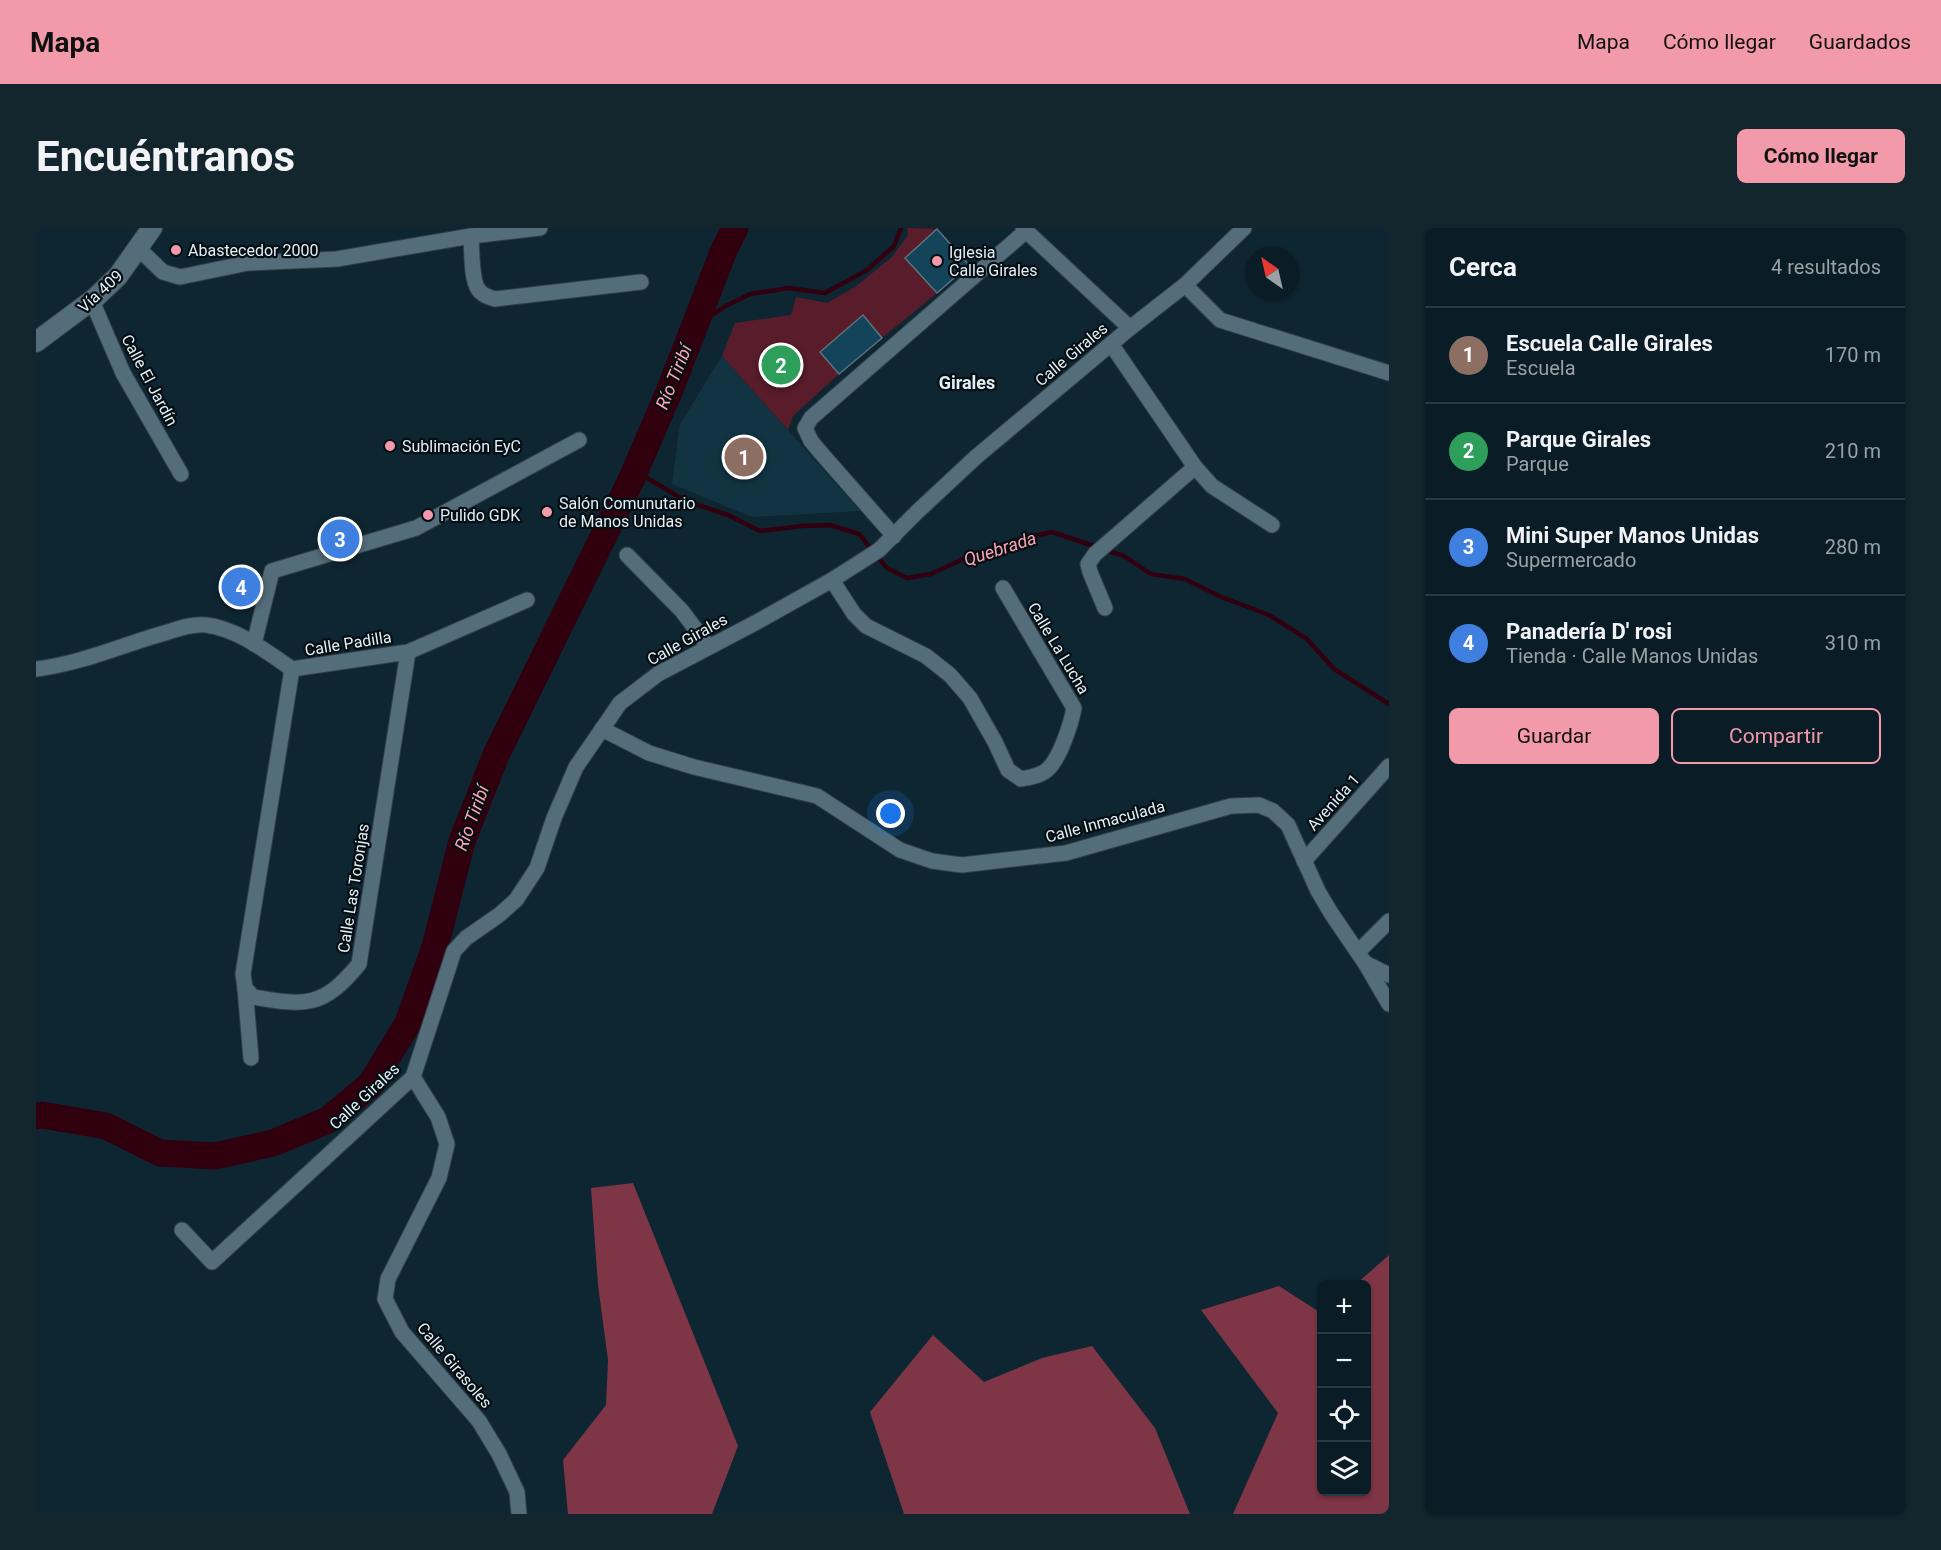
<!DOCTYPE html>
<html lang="es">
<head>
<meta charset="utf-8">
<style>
	body { margin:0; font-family:Roboto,sans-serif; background:#13252d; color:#f1f3f6 }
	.controls { position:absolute; right:18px; bottom:18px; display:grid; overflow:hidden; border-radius:9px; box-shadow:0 2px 4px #0004 }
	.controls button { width:54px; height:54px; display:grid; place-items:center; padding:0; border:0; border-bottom:2px solid #2a3a42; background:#0a1c25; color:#f1f3f6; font:30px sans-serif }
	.compass { position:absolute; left:1209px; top:18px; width:54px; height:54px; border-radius:50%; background:#0a1c25; box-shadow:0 2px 4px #0004; rotate:326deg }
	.you { position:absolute; left:855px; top:586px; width:21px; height:21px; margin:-15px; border:4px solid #fff; border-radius:50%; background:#1a73e8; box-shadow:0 0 0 9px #1a73e833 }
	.badge { display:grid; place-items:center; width:39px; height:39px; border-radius:50%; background:#f39aaa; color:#fff; font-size:20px; font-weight:700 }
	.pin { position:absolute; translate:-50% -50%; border:3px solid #fff; box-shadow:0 2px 6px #0006 }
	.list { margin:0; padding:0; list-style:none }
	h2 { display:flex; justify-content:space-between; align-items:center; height:78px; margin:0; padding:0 24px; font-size:26px }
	h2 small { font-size:20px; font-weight:400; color:#99a1a7 }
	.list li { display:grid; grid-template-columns:39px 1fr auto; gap:18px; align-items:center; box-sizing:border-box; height:96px; padding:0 24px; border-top:2px solid #2a3a42 }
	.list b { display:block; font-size:22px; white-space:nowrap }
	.list p { margin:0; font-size:20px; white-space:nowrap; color:#99a1a7 }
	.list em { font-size:20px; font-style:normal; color:#99a1a7 }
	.actions { display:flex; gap:12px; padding:18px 24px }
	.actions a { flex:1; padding:14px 0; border:2px solid #f39aaa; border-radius:9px; text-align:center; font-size:21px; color:#f39aaa }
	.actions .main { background:#f39aaa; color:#111 }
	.icon { flex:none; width:33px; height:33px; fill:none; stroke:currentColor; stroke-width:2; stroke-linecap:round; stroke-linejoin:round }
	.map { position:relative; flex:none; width:1353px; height:1286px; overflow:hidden; border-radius:9px }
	header { display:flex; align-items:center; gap:36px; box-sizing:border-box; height:84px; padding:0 30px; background:#f39aaa; color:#111 }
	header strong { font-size:28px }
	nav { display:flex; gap:33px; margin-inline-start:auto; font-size:21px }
	.intro { display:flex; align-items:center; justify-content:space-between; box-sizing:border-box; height:144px; padding:0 36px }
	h1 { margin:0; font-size:42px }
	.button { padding:15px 27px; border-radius:9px; background:#f39aaa; color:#111; font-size:21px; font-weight:700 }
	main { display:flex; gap:36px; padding:0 36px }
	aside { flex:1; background:#0a1c25; border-radius:9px; box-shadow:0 2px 4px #0004 }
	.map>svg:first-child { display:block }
</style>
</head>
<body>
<header>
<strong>Mapa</strong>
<nav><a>Mapa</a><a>Cómo llegar</a><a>Guardados</a></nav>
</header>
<div class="intro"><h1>Encuéntranos</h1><a class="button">Cómo llegar</a></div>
<main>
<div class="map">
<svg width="1353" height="1286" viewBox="0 0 1353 1286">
	<rect width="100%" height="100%" fill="#0e2631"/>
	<!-- built -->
	<path fill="#123341" d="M 686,128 L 824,283 L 716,289 L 636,256 L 644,196 Z"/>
	<!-- green -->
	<path fill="#591c2b" d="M 871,0 L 901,1 L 869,30 L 901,65 L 846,110 L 827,88 L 784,124 L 803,146 L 757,188 L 752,202 L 686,128 L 699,95 L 755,87 L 760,69 L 791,75 L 819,59 L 856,29 L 872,7 Z"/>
	<!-- forest -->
	<g fill="#7e3546">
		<path d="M 597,955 L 702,1218 L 676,1286 L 532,1286 L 527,1232 L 570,1177 L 572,1132 L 562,1057 L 555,960 Z"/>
		<path d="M 1353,1027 L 1353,1286 L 1197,1286 L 1242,1185 L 1165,1082 L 1243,1058 L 1285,1085 L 1286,1264 L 1330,1264 L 1330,1056 L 1320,1056 Z"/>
		<path d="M 897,1107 L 948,1154 L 1006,1130 L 1056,1118 L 1119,1200 L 1154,1286 L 868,1286 L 834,1184 Z"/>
	</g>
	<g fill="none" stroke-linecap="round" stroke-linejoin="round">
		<!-- stream -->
		<g stroke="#30000e" stroke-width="4.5">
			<path d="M 658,98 L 690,78 L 714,66 L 753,60 L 789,65 L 831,42 L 858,18 L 865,0"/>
			<path d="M 599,243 L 650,273 L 692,287 L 724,303 L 766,298 L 794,297 L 823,306 L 851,340 L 871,350 L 895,346 L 927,331 L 980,312 L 1016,304 L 1088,328 L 1115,346 L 1149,351 L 1183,368 L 1233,387 L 1271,411 L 1298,441 L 1353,476"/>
		</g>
		<!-- river -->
		<path stroke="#30000e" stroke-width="27" d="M 0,888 L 6,887 L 70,898 L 124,925 L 179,928 L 237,915 L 292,892 L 335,856 L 372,795 L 399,719 L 426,613 L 460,527 L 596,250 L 633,164 L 688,22 L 699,0"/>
	</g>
	<!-- building -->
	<g fill="#144459" stroke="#59737f" stroke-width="1.5">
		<path d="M 901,1 L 933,37 L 901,65 L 869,30 Z"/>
		<path d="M 827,87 L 846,110 L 803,146 L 784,124 Z"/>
	</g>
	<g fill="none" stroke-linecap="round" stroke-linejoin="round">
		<defs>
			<g id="minor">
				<path d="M 987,0 L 1094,100"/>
				<path d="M 435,8 C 436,22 435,50 442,61 C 446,67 452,69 459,71 L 605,54"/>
				<path d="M 103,21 L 127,44 L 144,49 L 212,35 L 301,31 L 435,8 L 504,0"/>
				<path d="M 1149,57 L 1184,92 L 1353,145"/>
				<path d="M 56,73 L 87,145 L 145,246"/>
				<path d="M 1075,116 L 1159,239 L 1176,258 L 1236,297"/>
				<path d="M 858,308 L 785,225 L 775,213 L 769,200 L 775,190 L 990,3"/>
				<path d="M 591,327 L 646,383 L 673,419"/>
				<path d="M 796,352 L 818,386 L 830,398 L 890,428 L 914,447 L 934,470 L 959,514 L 972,542 L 985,551 C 995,549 1005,548 1012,541 C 1024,530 1035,496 1038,480 L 967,360"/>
				<path d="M 1069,380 L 1054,344 L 1052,336 L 1059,326 L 1159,239"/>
				<path d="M 218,416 L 236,343 L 380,300 L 543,212"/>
				<path d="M 0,441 C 43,436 84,418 125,406 C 139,402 156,395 170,397 C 202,401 231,424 256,441 L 372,424 L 491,372"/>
				<path d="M 256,441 L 207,746 L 209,760 L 217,769 C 269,778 287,780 323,736 L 372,424"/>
				<path d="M 566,501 L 613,525 L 658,539 L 781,568 L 864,622 L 896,633 L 926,637 L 1030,625 L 1195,578 L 1223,577 L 1237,583 L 1252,597 L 1282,663 L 1295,685 L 1329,735 L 1353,776"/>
				<path d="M 1268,633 L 1353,538"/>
				<path d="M 1322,724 L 1353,693"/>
				<path d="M 1329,735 L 1353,747"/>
				<path d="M 209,760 L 215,830"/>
				<path d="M 377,849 L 402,889 L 411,916 L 403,950 L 352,1051 L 349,1071 L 366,1104 L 443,1193 L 463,1226 L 481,1264 L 483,1286"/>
				<path d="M 146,1002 L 176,1034 L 377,849 L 418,723 L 430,710 L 463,687 L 480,672 L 501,640 L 518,590 L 540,539 L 584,475 L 622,446 L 719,395 L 796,352 L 843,322 L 881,284 L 940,229 L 1094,100 L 1149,57 L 1208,0"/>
			</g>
			<path id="tertiary" d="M 0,114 L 59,70 L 82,48 L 116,0"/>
		</defs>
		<!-- minor casing -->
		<use href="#minor" stroke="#324049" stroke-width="17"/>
		<!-- tertiary casing -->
		<use href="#tertiary" stroke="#324049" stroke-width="22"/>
		<!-- minor -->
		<use href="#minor" stroke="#546d7a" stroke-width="15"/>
		<!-- tertiary -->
		<use href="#tertiary" stroke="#546d7a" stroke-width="20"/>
	</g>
	<!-- markers -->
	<g fill="#f39aaa" stroke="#050e12" stroke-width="2">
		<circle cx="140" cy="22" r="6"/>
		<circle cx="901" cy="33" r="6"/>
		<circle cx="354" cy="218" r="6"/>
		<circle cx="511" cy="284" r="6"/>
		<circle cx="392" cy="287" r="6"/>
	</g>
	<g text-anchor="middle" stroke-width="4.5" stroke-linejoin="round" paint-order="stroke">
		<!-- poi labels -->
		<g font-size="16" fill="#e1eff6" stroke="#050e12" text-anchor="start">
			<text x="152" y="28">Abastecedor 2000</text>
			<text x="913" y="30">Iglesia<tspan x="913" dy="18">Calle Girales</tspan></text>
			<text x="366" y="224">Sublimación EyC</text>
			<text x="523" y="281">Salón Comunutario<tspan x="523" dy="18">de Manos Unidas</tspan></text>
			<text x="404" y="293">Pulido GDK</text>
		</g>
		<!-- street labels -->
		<g font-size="16" fill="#e1eff6" stroke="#050e12">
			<text transform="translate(64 63) rotate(-43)" y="6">Vía 409</text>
			<text transform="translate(1035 126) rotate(-40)" y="6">Calle Girales</text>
			<text transform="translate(114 152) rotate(62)" y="6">Calle El Jardín</text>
			<text transform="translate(651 411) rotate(-29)" y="6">Calle Girales</text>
			<text transform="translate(312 415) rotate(-9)" y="6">Calle Padilla</text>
			<text transform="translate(1023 420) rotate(59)" y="6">Calle La Lucha</text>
			<text transform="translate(1297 574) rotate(-48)" y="6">Avenida 1</text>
			<text transform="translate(1069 593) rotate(-15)" y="6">Calle Inmaculada</text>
			<text transform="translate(317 660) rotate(-81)" y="6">Calle Las Toronjas</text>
			<text transform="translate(328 868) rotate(-43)" y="6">Calle Girales</text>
			<text transform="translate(419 1137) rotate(50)" y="6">Calle Girasoles</text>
		</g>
		<!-- water labels -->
		<g font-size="18" font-style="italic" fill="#fba3b2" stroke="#050e12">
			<text transform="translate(638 149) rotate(-68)" y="6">Río Tiribí</text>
			<text transform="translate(964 321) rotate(-18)" y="6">Quebrada</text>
			<text transform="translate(436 590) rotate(-70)" y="6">Río Tiribí</text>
		</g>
		<!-- neighbourhood labels -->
		<g font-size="18" font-weight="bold" fill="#e1eff6" stroke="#050e12">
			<text x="931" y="161">Girales</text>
		</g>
	</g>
</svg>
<div class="controls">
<button>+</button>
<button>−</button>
<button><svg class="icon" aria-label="locate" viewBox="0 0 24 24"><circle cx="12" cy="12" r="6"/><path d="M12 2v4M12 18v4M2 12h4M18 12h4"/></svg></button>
<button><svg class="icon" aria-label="layers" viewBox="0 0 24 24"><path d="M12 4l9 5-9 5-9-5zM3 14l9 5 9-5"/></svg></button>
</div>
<svg class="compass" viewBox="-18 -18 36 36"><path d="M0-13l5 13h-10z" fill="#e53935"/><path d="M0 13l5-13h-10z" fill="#99a1a7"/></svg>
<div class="you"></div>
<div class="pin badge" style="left:708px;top:229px;background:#8d6e63">1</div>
<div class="pin badge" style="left:745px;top:137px;background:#2e9e5b">2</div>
<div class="pin badge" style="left:304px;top:311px;background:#3f7fe0">3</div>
<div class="pin badge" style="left:205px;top:359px;background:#3f7fe0">4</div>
</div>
<aside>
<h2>Cerca<small>4 resultados</small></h2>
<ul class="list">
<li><span class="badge" style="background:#8d6e63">1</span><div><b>Escuela Calle Girales</b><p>Escuela</p></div><em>170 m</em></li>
<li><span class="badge" style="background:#2e9e5b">2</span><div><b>Parque Girales</b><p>Parque</p></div><em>210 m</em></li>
<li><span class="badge" style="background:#3f7fe0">3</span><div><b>Mini Super Manos Unidas</b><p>Supermercado</p></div><em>280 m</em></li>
<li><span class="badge" style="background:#3f7fe0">4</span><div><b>Panadería D' rosi</b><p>Tienda · Calle Manos Unidas</p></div><em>310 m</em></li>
</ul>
<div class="actions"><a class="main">Guardar</a><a>Compartir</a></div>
</aside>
</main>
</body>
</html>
